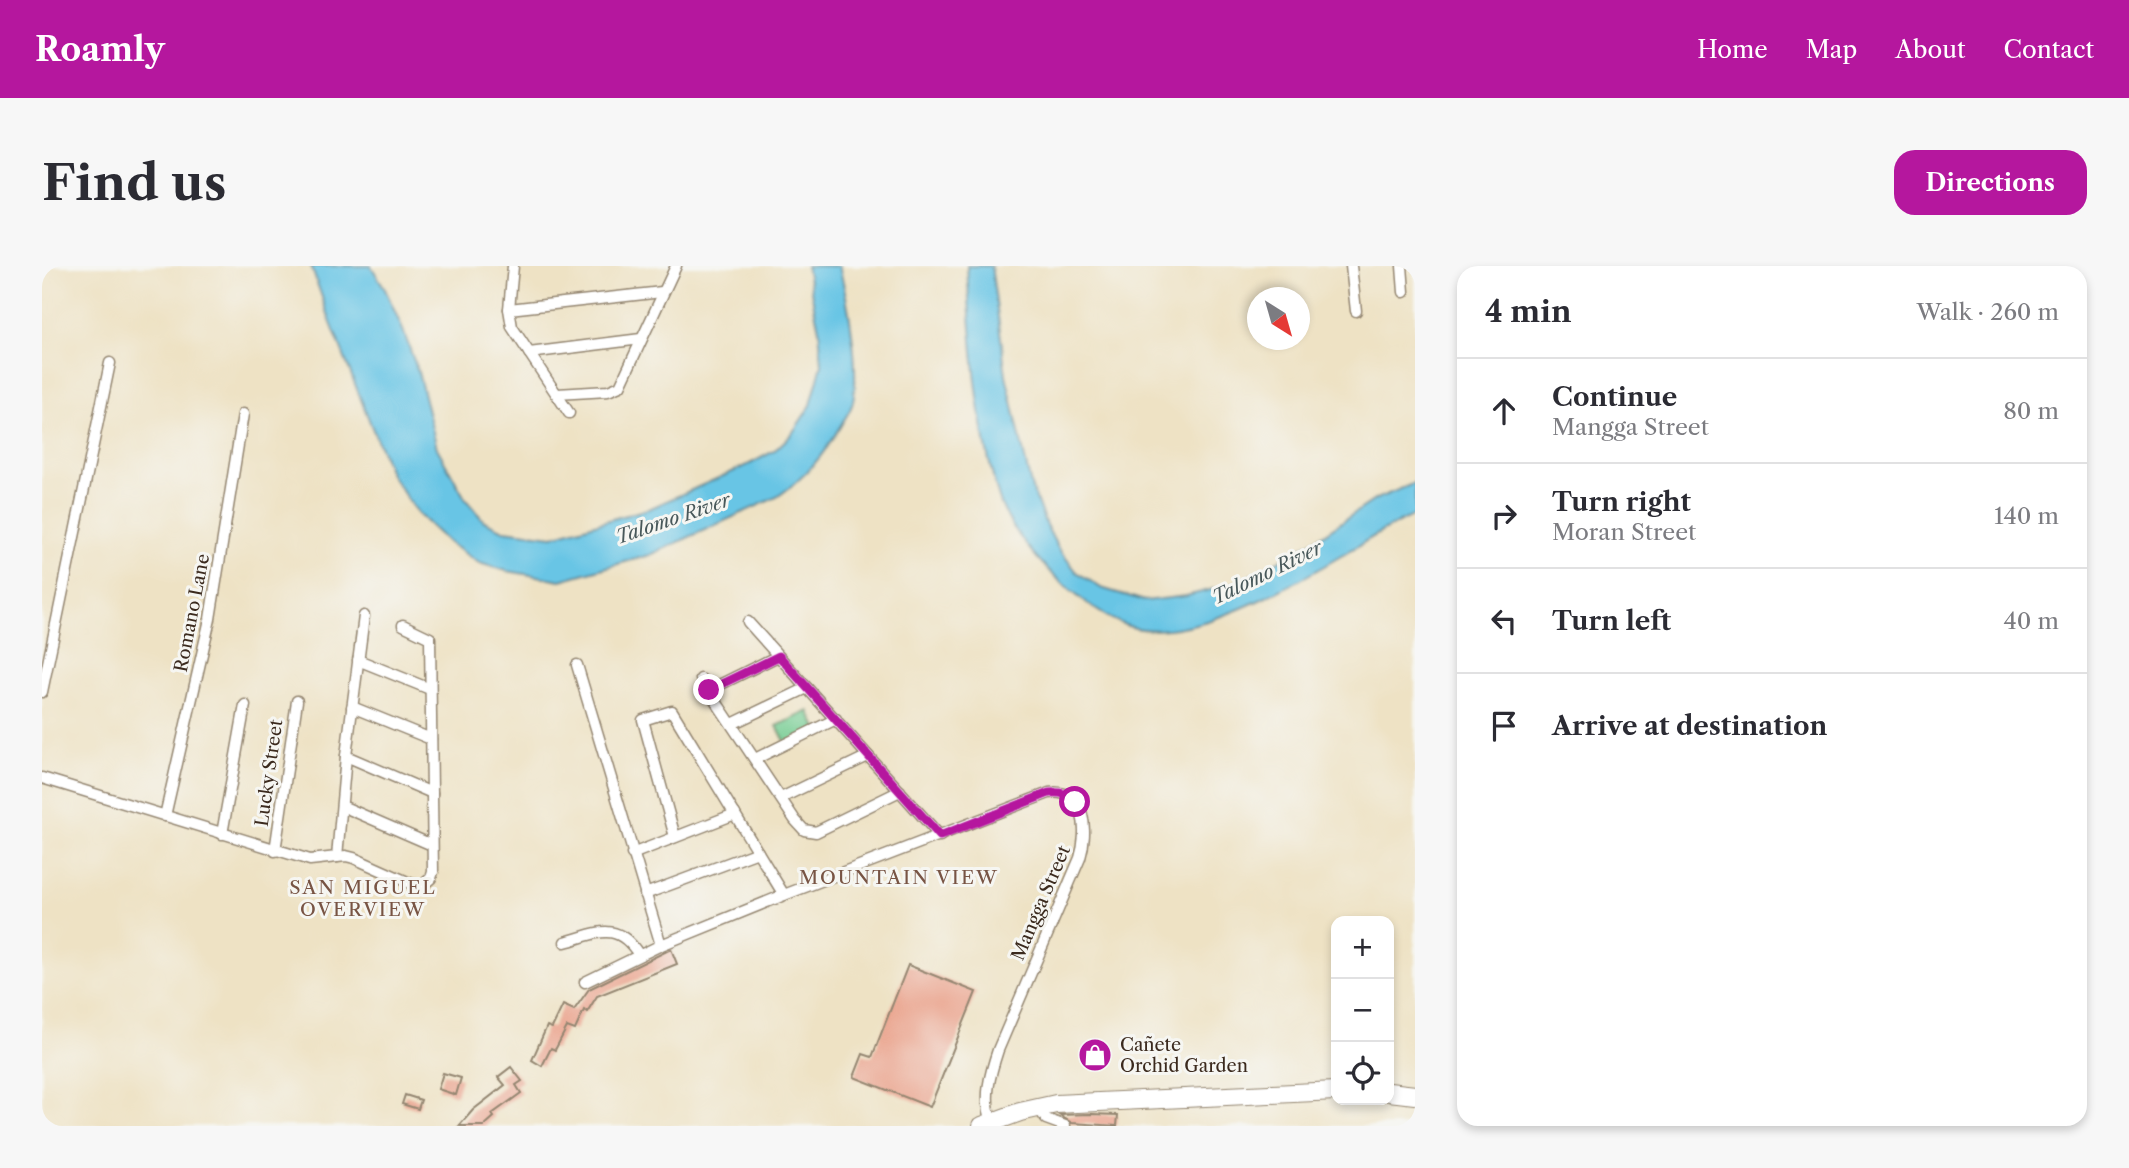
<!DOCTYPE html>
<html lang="en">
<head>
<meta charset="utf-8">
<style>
	body { margin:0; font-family:"Libre Caslon Text",serif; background:#f7f7f7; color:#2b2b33 }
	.controls { position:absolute; right:21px; bottom:21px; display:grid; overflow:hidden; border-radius:14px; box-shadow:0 4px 10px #0003 }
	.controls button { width:63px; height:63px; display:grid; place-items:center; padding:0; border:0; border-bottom:2px solid #e1e1e2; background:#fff; color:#2b2b33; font:35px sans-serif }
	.compass { position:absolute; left:1205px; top:21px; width:63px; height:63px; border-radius:50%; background:#fff; box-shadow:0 4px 10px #0003; rotate:143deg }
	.stop { position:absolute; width:21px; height:21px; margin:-16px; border:5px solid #b5179e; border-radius:50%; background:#fff }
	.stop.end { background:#b5179e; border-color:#fff; box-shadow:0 2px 7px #0008 }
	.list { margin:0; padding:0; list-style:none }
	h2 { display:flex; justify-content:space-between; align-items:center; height:91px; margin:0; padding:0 28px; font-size:30px }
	h2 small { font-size:23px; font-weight:400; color:#7c7c81 }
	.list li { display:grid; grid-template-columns:46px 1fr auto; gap:21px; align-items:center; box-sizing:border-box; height:105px; padding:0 28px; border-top:2px solid #e1e1e2 }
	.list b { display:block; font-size:26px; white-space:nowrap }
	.list p { margin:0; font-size:23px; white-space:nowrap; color:#7c7c81 }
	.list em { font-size:23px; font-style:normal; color:#7c7c81 }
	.icon { flex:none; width:38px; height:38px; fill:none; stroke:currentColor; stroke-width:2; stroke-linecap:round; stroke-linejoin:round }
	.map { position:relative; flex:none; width:1373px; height:860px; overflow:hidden; border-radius:21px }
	header { display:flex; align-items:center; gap:42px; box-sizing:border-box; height:98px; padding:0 35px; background:#b5179e; color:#fff }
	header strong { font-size:33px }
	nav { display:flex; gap:38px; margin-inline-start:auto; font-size:24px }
	.intro { display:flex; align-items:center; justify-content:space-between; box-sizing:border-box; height:168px; padding:0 42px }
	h1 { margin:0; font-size:49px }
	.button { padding:18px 32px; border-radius:21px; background:#b5179e; color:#fff; font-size:24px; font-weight:700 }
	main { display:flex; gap:42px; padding:0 42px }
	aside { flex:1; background:#fff; border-radius:21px; box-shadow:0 4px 10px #0003 }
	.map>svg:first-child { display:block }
</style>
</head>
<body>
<header>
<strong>Roamly</strong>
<nav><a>Home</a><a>Map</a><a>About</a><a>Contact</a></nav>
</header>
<div class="intro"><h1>Find us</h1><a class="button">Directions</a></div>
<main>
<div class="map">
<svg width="1373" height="860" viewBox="0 0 1373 860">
	<rect width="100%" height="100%" fill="#f6f6f2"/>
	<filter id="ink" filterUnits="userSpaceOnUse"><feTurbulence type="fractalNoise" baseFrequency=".0143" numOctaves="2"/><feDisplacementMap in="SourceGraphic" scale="14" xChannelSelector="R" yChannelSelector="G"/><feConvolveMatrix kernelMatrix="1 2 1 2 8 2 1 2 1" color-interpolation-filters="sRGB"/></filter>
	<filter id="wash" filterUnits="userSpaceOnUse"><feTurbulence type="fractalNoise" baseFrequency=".00686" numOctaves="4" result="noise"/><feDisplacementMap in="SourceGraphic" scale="28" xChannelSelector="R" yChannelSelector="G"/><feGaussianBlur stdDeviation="1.57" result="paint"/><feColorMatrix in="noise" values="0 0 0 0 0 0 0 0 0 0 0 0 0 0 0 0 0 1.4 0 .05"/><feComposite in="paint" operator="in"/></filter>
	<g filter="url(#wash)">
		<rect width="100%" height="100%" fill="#eee2c4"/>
		<!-- green -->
		<path fill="#74cc92" stroke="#587b58" stroke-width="2" d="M 767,445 L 777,466 L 746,481 L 735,460 Z"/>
		<!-- water -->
		<g fill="#67c5e5" stroke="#517882" stroke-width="2">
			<path d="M 269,0 L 329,0 L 342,21 L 361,64 L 376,106 L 395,182 L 424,234 L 442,255 L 462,264 L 511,270 L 609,242 L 708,198 L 732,185 L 749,169 L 769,139 L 780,98 L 777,64 L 764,0 L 797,0 C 806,34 818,101 811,135 C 810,143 803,152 799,159 C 781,190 764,211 735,231 L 608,289 L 519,314 L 465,305 L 437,297 L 404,275 L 375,247 L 348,207 L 289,57 Z"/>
			<path d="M 925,0 L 949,0 L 964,109 L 989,220 L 1004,259 L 1016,282 L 1035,306 L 1059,322 L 1103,335 L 1144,330 L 1188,319 L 1219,305 L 1268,277 L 1334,233 L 1373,217 L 1373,249 C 1346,260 1323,276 1299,290 C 1257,315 1212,340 1165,355 C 1140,362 1112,368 1086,360 C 1042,346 970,276 957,232 C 935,162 929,73 925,0 Z"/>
		</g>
		<g id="blocks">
			<!-- building -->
			<g fill="#eaa38c">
				<path d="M 629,683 L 635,698 L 555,730 L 545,746 L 542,744 L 533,764 L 525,761 L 513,784 L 509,782 L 500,800 L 490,794 L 505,760 L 510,762 L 521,739 L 532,744 L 547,723 Z"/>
				<path d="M 866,699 L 934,726 L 888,841 L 812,811 L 821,788 L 830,791 Z"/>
				<path d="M 469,801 L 480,815 L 474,819 L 479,827 L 450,848 L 452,851 L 442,860 L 417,860 L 431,844 L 463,819 L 456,811 Z"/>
				<path d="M 401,807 L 419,812 L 414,829 L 396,823 Z"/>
				<path d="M 363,829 L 379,834 L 376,843 L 360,838 Z"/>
				<path d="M 1050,848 L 1076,849 L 1075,860 L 1030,857 L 1017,849 Z"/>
			</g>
		</g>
	</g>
	<g filter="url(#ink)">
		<use href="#blocks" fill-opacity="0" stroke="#948671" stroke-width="2"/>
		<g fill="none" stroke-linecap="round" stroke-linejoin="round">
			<defs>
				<g id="minor">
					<path d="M 471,0 L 467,43 L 470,61 L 527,147"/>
					<path d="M 1309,0 L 1314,45"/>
					<path d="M 1360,0 L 1362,26"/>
					<path d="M 467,43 L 620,26"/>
					<path d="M 487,87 L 599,73"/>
					<path d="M 515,128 L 566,125 L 578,120 L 634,0"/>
					<path d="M 706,356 L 898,570"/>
					<path d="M 316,394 L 388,423"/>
					<path d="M 535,399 L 619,679"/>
					<path d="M 659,413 L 753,554 L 762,564 L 774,566 L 858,525"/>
					<path d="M 667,424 L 736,390"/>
					<path d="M 0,426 L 68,97"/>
					<path d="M 310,441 L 389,473"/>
					<path d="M 690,458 L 765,422"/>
					<path d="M 304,490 L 390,527"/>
					<path d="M 713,493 L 794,453"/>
					<path d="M 0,512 L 268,594 L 304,590 L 312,592 L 370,618 L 381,619 L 389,612 L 391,606 L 388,372 L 361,359"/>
					<path d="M 739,532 L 826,490"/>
					<path d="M 300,540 L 390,579"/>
					<path d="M 123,550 L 168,353 L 201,148"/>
					<path d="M 180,568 L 203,439"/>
					<path d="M 633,571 L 601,454 L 630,445 L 742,629"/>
					<path d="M 233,585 L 255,435"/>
					<path d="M 590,588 L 693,548"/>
					<path d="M 295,591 L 304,490 L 322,350"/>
					<path d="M 603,628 L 716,586"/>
					<path d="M 523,676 C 556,667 575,654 597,689"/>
					<path d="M 543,716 L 619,679 L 742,629 L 1007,527 C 1045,522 1046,566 1038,592 L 956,784 C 948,808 941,832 950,856"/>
					<path d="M 996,841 L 1004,853 L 1023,860"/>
				</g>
				<g id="primary">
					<path d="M 1347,826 L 1373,829"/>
					<path d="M 940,860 L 978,846 L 1014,838 L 1294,825"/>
				</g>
			</defs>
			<!-- minor casing -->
			<use href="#minor" stroke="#948671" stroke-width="13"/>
			<!-- primary casing -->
			<use href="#primary" stroke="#948671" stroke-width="20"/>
			<!-- minor -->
			<use href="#minor" stroke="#fff" stroke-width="10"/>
			<!-- primary -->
			<use href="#primary" stroke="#fff" stroke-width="18"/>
		</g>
	</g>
	<g fill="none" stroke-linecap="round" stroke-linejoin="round" filter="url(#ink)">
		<!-- route -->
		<path stroke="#b5179e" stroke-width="9" d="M 667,424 L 737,390 L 898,570 L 1007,527 C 1019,526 1025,527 1033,536"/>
	</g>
	<!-- icons -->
	<defs>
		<symbol id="shop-disc" viewBox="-11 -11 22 22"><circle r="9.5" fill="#b5179e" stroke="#f6f6f2"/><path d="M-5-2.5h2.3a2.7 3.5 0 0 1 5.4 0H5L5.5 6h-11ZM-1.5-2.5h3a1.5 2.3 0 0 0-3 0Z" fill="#fff"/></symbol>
	</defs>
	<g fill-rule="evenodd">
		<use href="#shop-disc" x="1034" y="770" width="38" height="38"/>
	</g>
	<g text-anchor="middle" stroke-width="6" stroke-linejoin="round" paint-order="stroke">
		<!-- street labels -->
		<g font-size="18" fill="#3b2a1e" stroke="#f6f6f2">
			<text transform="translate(150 347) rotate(-79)" y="6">Romano Lane</text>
			<text transform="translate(227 507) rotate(-82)" y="6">Lucky Street</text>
			<text transform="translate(999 637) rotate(-67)" y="6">Mangga Street</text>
		</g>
		<!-- poi labels -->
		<g font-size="18" fill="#3b2a1e" stroke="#f6f6f2" text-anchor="start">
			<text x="1078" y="785">Cañete<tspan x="1078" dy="21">Orchid Garden</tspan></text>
		</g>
		<!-- water labels -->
		<g font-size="19" font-style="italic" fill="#48585a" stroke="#f6f6f2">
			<text transform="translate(631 252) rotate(-19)" y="7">Talomo River</text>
			<text transform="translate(1225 306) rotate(-26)" y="7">Talomo River</text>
		</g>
		<!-- neighbourhood labels -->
		<g font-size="19" letter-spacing="2" fill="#785444" stroke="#f6f6f2">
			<text x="857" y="618">MOUNTAIN VIEW</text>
			<text x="321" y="628">SAN MIGUEL<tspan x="321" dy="22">OVERVIEW</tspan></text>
		</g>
	</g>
</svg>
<div class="controls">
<button>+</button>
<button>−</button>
<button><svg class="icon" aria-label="locate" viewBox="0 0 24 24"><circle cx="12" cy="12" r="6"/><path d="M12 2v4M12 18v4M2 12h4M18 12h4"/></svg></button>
</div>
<svg class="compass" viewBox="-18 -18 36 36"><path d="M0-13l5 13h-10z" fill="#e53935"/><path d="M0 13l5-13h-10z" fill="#7c7c81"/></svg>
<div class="stop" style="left:1033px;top:536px"></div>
<div class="stop end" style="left:667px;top:424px"></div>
</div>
<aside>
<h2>4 min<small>Walk · 260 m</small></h2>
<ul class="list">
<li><svg class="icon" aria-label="ahead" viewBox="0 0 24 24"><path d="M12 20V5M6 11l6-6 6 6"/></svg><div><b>Continue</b><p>Mangga Street</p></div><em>80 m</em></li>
<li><svg class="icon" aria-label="right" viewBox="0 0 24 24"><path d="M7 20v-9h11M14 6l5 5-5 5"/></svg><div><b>Turn right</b><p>Moran Street</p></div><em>140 m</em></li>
<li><svg class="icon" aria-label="left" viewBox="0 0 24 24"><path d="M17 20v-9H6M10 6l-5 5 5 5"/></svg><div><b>Turn left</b></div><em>40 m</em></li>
<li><svg class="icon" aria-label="arrive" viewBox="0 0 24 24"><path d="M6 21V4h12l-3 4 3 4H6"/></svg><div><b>Arrive at destination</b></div></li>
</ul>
</aside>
</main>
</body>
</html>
